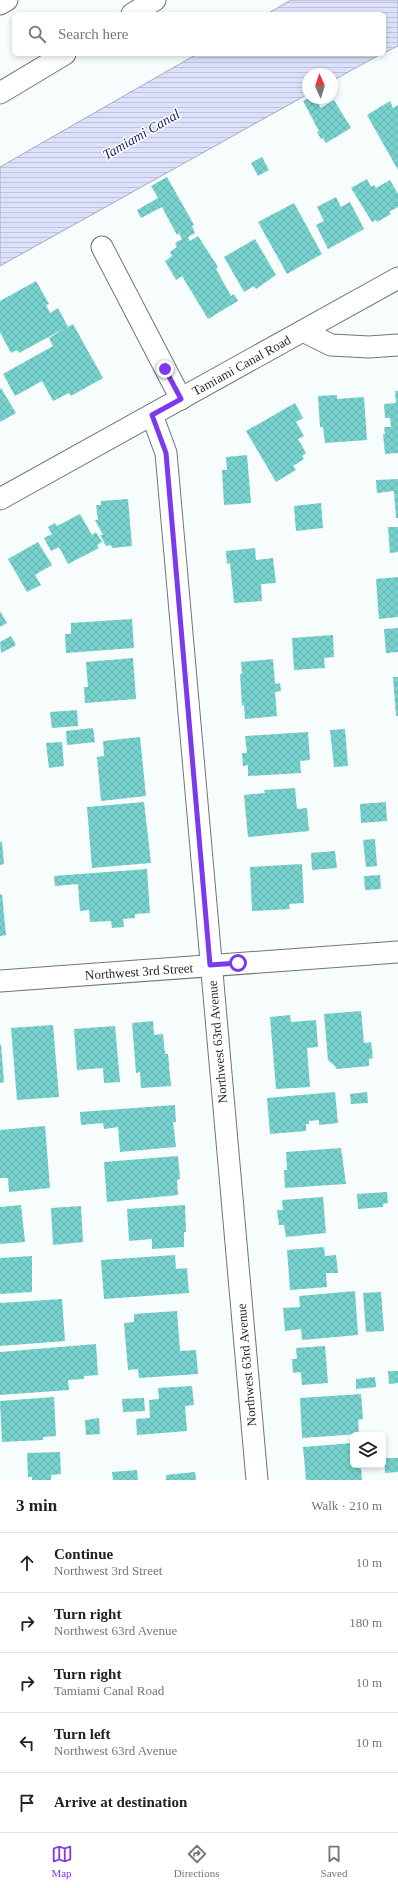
<!DOCTYPE html>
<html lang="en">
<head>
<meta charset="utf-8">
<style>
	body { margin:0; font-family:"Times New Roman",serif; background:#f2f2f2; color:#222 }
	.controls { position:absolute; right:12px; bottom:12px; display:grid; overflow:hidden; border-radius:6px; box-shadow:0 2px 6px #0003 }
	.controls button { width:36px; height:36px; display:grid; place-items:center; padding:0; border:0; border-bottom:1px solid #e0e0e0; background:#fff; color:#222; font:20px sans-serif }
	.compass { position:absolute; left:302px; top:68px; width:36px; height:36px; border-radius:50%; background:#fff; box-shadow:0 2px 6px #0003; rotate:357deg }
	.stop { position:absolute; width:12px; height:12px; margin:-9px; border:3px solid #7c3aed; border-radius:50%; background:#fff }
	.stop.end { background:#7c3aed; border-color:#fff; box-shadow:0 1px 4px #0008 }
	.list { margin:0; padding:0; list-style:none }
	h2 { display:flex; justify-content:space-between; align-items:center; height:52px; margin:0; padding:0 16px; font-size:17px }
	h2 small { font-size:13px; font-weight:400; color:#767676 }
	.list li { display:grid; grid-template-columns:26px 1fr auto; gap:12px; align-items:center; box-sizing:border-box; height:60px; padding:0 16px; border-top:1px solid #e0e0e0 }
	.list b { display:block; font-size:15px; white-space:nowrap }
	.list p { margin:0; font-size:13px; white-space:nowrap; color:#767676 }
	.list em { font-size:13px; font-style:normal; color:#767676 }
	.icon { flex:none; width:22px; height:22px; fill:none; stroke:currentColor; stroke-width:2; stroke-linecap:round; stroke-linejoin:round }
	.map { position:relative; flex:none; width:398px; height:1480px; overflow:hidden }
	.search { position:absolute; background:#fff; box-shadow:0 2px 6px #0003; left:12px; right:12px; top:12px; height:44px; display:flex; align-items:center; gap:10px; box-sizing:border-box; padding:0 14px; border-radius:6px; color:#767676; font-size:15px }
	.sheet { height:352px; background:#fff }
	nav { display:flex; justify-content:space-around; align-items:center; box-sizing:border-box; height:56px; border-top:1px solid #e0e0e0; background:#fff; font-size:11px; color:#767676 }
	nav a { display:grid; justify-items:center; gap:2px }
	nav .on { color:#7c3aed }
	.map>svg:first-child { display:block }
</style>
</head>
<body>
<div class="map">
<svg width="398" height="1480" viewBox="0 0 398 1480">
	<defs>
		<pattern id="water-rules" width="6" height="5" patternUnits="userSpaceOnUse"><rect width="6" height="5" fill="#dce2fb"/><path d="M0 2.5h6" fill="none" stroke="#bdc2d7"/></pattern>
		<pattern id="building-cross-hatch" width="8" height="8" patternUnits="userSpaceOnUse"><rect width="8" height="8" fill="#77d2cd"/><path d="M0 0l8 8M0 8l8-8" fill="none" stroke="#67b4b0"/></pattern>
	</defs>
	<rect width="100%" height="100%" fill="#f7fcfd"/>
	<!-- water -->
	<g fill="url(#water-rules)" stroke="#a6aabc">
		<path d="M 291,0 L 398,0 L 398,46 L 384,53 L 384,14 L 267,14 Z"/>
		<path d="M 197,54 L 381,54 L 332,81 L 332,74 L 308,74 L 308,94 L 0,266 L 0,167 Z"/>
	</g>
	<!-- building -->
	<g fill="url(#building-cross-hatch)">
		<path d="M 308,98 L 315,98 L 321,108 L 334,100 L 351,128 L 326,143 L 323,138 L 321,139 L 317,132 L 319,131 L 303,101 Z"/>
		<path d="M 390,101 L 393,108 L 398,105 L 398,170 L 367,115 Z"/>
		<path d="M 262,157 L 269,170 L 258,176 L 251,163 Z"/>
		<path d="M 167,177 L 194,225 L 192,226 L 195,233 L 188,237 L 190,241 L 198,236 L 218,267 L 216,269 L 231,296 L 234,294 L 238,301 L 208,319 L 182,276 L 176,280 L 165,261 L 172,256 L 170,252 L 177,247 L 175,243 L 182,239 L 179,233 L 177,235 L 162,207 L 141,218 L 137,210 L 158,198 L 151,186 Z"/>
		<path d="M 367,179 L 371,187 L 374,185 L 376,188 L 390,180 L 398,194 L 398,207 L 389,212 L 391,214 L 377,222 L 376,220 L 372,222 L 351,188 Z"/>
		<path d="M 336,197 L 341,207 L 350,202 L 364,229 L 328,249 L 316,225 L 324,221 L 317,207 Z"/>
		<path d="M 294,203 L 322,254 L 287,274 L 258,222 Z"/>
		<path d="M 255,239 L 276,275 L 256,289 L 254,286 L 244,292 L 224,257 Z"/>
		<path d="M 36,281 L 49,304 L 46,305 L 50,313 L 58,308 L 68,327 L 73,324 L 103,378 L 71,396 L 69,393 L 53,401 L 42,381 L 15,396 L 3,374 L 53,346 L 49,338 L 67,327 L 19,353 L 17,350 L 11,353 L 0,332 L 0,301 Z"/>
		<path d="M 1,388 L 16,413 L 0,422 L 0,389 Z"/>
		<path d="M 395,391 L 398,391 L 398,453 L 385,454 L 383,434 L 385,434 L 384,427 L 391,427 L 390,418 L 385,418 L 384,404 L 396,403 Z"/>
		<path d="M 337,395 L 337,399 L 364,397 L 367,440 L 325,443 L 323,427 L 320,427 L 318,396 Z"/>
		<path d="M 295,403 L 303,418 L 296,422 L 304,436 L 298,439 L 306,453 L 302,456 L 304,459 L 293,466 L 296,470 L 276,482 L 246,431 Z"/>
		<path d="M 247,455 L 251,503 L 224,505 L 222,470 L 227,470 L 226,457 Z"/>
		<path d="M 398,479 L 398,518 L 396,518 L 394,491 L 377,493 L 376,480 Z"/>
		<path d="M 128,499 L 132,546 L 112,548 L 111,545 L 106,546 L 100,535 L 103,535 L 95,520 L 98,520 L 96,505 L 101,505 L 101,501 Z"/>
		<path d="M 321,503 L 323,528 L 296,531 L 294,506 Z"/>
		<path d="M 80,514 L 92,535 L 96,532 L 102,542 L 97,545 L 99,548 L 68,564 L 59,547 L 51,551 L 44,538 L 52,534 L 48,527 L 55,523 L 57,526 Z"/>
		<path d="M 388,527 L 398,527 L 398,552 L 390,553 Z"/>
		<path d="M 38,542 L 52,565 L 35,575 L 41,585 L 27,592 L 8,559 Z"/>
		<path d="M 255,548 L 256,560 L 273,558 L 276,583 L 261,584 L 262,601 L 234,603 L 230,563 L 227,564 L 226,551 Z"/>
		<path d="M 398,577 L 398,617 L 379,619 L 376,579 Z"/>
		<path d="M 0,611 L 7,623 L 0,627 Z"/>
		<path d="M 132,619 L 134,648 L 66,653 L 65,634 L 71,634 L 71,623 Z"/>
		<path d="M 398,628 L 398,652 L 386,653 L 384,629 Z"/>
		<path d="M 333,635 L 334,657 L 324,658 L 325,668 L 294,670 L 292,638 Z"/>
		<path d="M 11,636 L 16,645 L 1,653 L 0,642 Z"/>
		<path d="M 133,658 L 136,699 L 85,703 L 84,687 L 88,687 L 86,662 Z"/>
		<path d="M 273,659 L 275,684 L 280,683 L 281,691 L 275,692 L 277,716 L 245,719 L 244,705 L 242,706 L 240,674 L 242,674 L 241,662 Z"/>
		<path d="M 393,677 L 398,677 L 398,716 L 396,716 Z"/>
		<path d="M 77,710 L 78,726 L 52,728 L 50,712 Z"/>
		<path d="M 93,728 L 95,742 L 67,745 L 66,731 Z"/>
		<path d="M 345,729 L 348,766 L 334,767 L 330,730 Z"/>
		<path d="M 308,732 L 310,760 L 300,761 L 301,773 L 248,776 L 248,765 L 243,766 L 242,753 L 247,753 L 245,736 Z"/>
		<path d="M 140,737 L 146,796 L 101,801 L 97,757 L 104,756 L 103,741 Z"/>
		<path d="M 62,742 L 64,766 L 49,768 L 46,743 Z"/>
		<path d="M 295,788 L 297,809 L 307,808 L 309,831 L 248,837 L 244,795 L 265,793 L 264,790 Z"/>
		<path d="M 144,802 L 151,863 L 92,868 L 87,807 Z"/>
		<path d="M 386,802 L 387,821 L 361,823 L 360,804 Z"/>
		<path d="M 375,839 L 377,866 L 366,867 L 363,840 Z"/>
		<path d="M 0,842 L 2,842 L 4,864 L 0,865 Z"/>
		<path d="M 335,851 L 337,868 L 312,870 L 311,853 Z"/>
		<path d="M 302,864 L 304,903 L 289,904 L 290,909 L 252,911 L 250,867 Z"/>
		<path d="M 147,869 L 150,913 L 135,914 L 135,918 L 123,919 L 124,927 L 112,928 L 111,921 L 90,922 L 89,910 L 80,911 L 78,884 L 55,886 L 54,876 Z"/>
		<path d="M 380,875 L 381,889 L 365,890 L 364,876 Z"/>
		<path d="M 2,894 L 6,935 L 0,936 L 0,895 Z"/>
		<path d="M 361,1011 L 364,1043 L 371,1042 L 373,1058 L 369,1059 L 369,1066 L 336,1069 L 335,1066 L 328,1060 L 324,1014 Z"/>
		<path d="M 290,1015 L 291,1022 L 316,1020 L 318,1047 L 307,1048 L 310,1087 L 276,1089 L 270,1017 Z"/>
		<path d="M 153,1021 L 154,1035 L 163,1034 L 165,1054 L 168,1054 L 171,1086 L 141,1088 L 140,1072 L 136,1073 L 132,1023 Z"/>
		<path d="M 53,1025 L 59,1097 L 17,1100 L 11,1028 Z"/>
		<path d="M 115,1026 L 120,1082 L 104,1083 L 103,1068 L 77,1070 L 74,1029 Z"/>
		<path d="M 1,1044 L 4,1082 L 0,1083 L 0,1045 Z"/>
		<path d="M 335,1092 L 338,1123 L 319,1125 L 319,1120 L 309,1121 L 309,1124 L 306,1124 L 306,1131 L 270,1134 L 267,1098 Z"/>
		<path d="M 367,1092 L 368,1103 L 351,1104 L 350,1094 Z"/>
		<path d="M 175,1105 L 176,1122 L 173,1122 L 176,1147 L 120,1152 L 118,1127 L 104,1129 L 103,1123 L 81,1125 L 80,1112 Z"/>
		<path d="M 45,1126 L 50,1188 L 9,1192 L 8,1178 L 0,1178 L 0,1130 Z"/>
		<path d="M 341,1148 L 346,1184 L 285,1188 L 284,1170 L 287,1170 L 286,1152 Z"/>
		<path d="M 178,1156 L 180,1179 L 177,1180 L 178,1195 L 107,1202 L 104,1162 Z"/>
		<path d="M 387,1192 L 388,1203 L 383,1204 L 383,1207 L 358,1209 L 357,1194 Z"/>
		<path d="M 323,1197 L 326,1233 L 286,1237 L 284,1225 L 279,1225 L 277,1210 L 283,1210 L 282,1200 Z"/>
		<path d="M 21,1205 L 25,1242 L 0,1244 L 0,1207 Z"/>
		<path d="M 185,1205 L 186,1232 L 184,1232 L 184,1247 L 152,1249 L 152,1239 L 129,1241 L 127,1209 Z"/>
		<path d="M 81,1206 L 83,1242 L 53,1245 L 51,1208 Z"/>
		<path d="M 324,1247 L 325,1256 L 336,1255 L 338,1273 L 326,1273 L 327,1287 L 290,1290 L 287,1250 Z"/>
		<path d="M 175,1255 L 176,1269 L 187,1268 L 189,1293 L 104,1299 L 101,1260 Z"/>
		<path d="M 32,1256 L 32,1292 L 0,1294 L 0,1258 Z"/>
		<path d="M 355,1291 L 358,1335 L 302,1340 L 301,1329 L 285,1331 L 283,1308 L 300,1307 L 299,1296 Z"/>
		<path d="M 381,1292 L 384,1331 L 366,1332 L 363,1293 Z"/>
		<path d="M 62,1299 L 65,1341 L 0,1346 L 0,1303 Z"/>
		<path d="M 177,1311 L 180,1351 L 196,1350 L 198,1374 L 139,1378 L 138,1369 L 128,1370 L 124,1323 L 134,1322 L 134,1314 Z"/>
		<path d="M 96,1344 L 98,1375 L 84,1376 L 84,1379 L 68,1380 L 69,1390 L 0,1395 L 0,1352 Z"/>
		<path d="M 325,1346 L 328,1383 L 302,1385 L 301,1372 L 293,1373 L 292,1359 L 297,1359 L 296,1348 Z"/>
		<path d="M 388,1371 L 398,1371 L 398,1383 L 389,1384 Z"/>
		<path d="M 375,1377 L 376,1387 L 356,1389 L 356,1379 Z"/>
		<path d="M 192,1386 L 194,1405 L 185,1406 L 187,1431 L 137,1435 L 136,1419 L 150,1418 L 149,1400 L 159,1399 L 158,1388 Z"/>
		<path d="M 361,1394 L 363,1419 L 358,1420 L 359,1434 L 302,1438 L 300,1398 Z"/>
		<path d="M 54,1397 L 56,1436 L 43,1437 L 43,1440 L 2,1442 L 0,1401 Z"/>
		<path d="M 144,1398 L 145,1411 L 123,1412 L 122,1399 Z"/>
		<path d="M 99,1418 L 100,1434 L 86,1435 L 85,1420 Z"/>
		<path d="M 353,1443 L 353,1465 L 368,1465 L 361,1467 L 362,1480 L 306,1480 L 303,1447 Z"/>
		<path d="M 60,1452 L 61,1474 L 51,1475 L 51,1480 L 32,1480 L 32,1477 L 28,1477 L 27,1453 Z"/>
		<path d="M 384,1458 L 398,1458 L 398,1472 L 385,1473 Z"/>
		<path d="M 137,1470 L 138,1480 L 113,1480 L 112,1472 Z"/>
		<path d="M 195,1472 L 196,1480 L 166,1480 L 166,1475 Z"/>
	</g>
	<g fill="none" stroke-linecap="round" stroke-linejoin="round">
		<defs>
			<g id="minor">
				<path d="M 0,4 L 7,0"/>
				<path d="M 132,14 L 155,0"/>
				<path d="M 0,93 L 65,54"/>
				<path d="M 102,247 L 181,399"/>
				<path d="M 303,331 L 331,345 L 369,347 L 398,345"/>
				<path d="M 152,415 L 166,453 L 257,1480"/>
				<path d="M 0,499 L 398,278"/>
				<path d="M 0,981 L 398,952"/>
			</g>
		</defs>
		<!-- minor casing -->
		<use href="#minor" stroke="#717577" stroke-width="23"/>
		<!-- minor -->
		<use href="#minor" stroke="#fff" stroke-width="21"/>
	</g>
	<g fill="none" stroke-linecap="round" stroke-linejoin="round">
		<!-- route -->
		<path stroke="#7c3aed" stroke-width="5" d="M 165,369 L 181,399 L 152,415 L 166,453 L 210,965 L 238,963"/>
	</g>
	<g text-anchor="middle" stroke-width="3" stroke-linejoin="round" paint-order="stroke">
		<!-- street labels -->
		<g font-size="13" fill="#28292a" stroke="#fff">
			<text transform="translate(241 365) rotate(-29)" y="5">Tamiami Canal Road</text>
			<text transform="translate(139 971) rotate(-4)" y="5">Northwest 3rd Street</text>
			<text transform="translate(217 1042) rotate(-95)" y="5">Northwest 63rd Avenue</text>
			<text transform="translate(246 1365) rotate(-95)" y="5">Northwest 63rd Avenue</text>
		</g>
		<!-- water labels -->
		<g font-size="14" font-style="italic" fill="#1d1f63" stroke="#fff">
			<text transform="translate(141 134) rotate(-30)" y="5">Tamiami Canal</text>
		</g>
	</g>
</svg>
<div class="controls">
<button><svg class="icon" aria-label="layers" viewBox="0 0 24 24"><path d="M12 4l9 5-9 5-9-5zM3 14l9 5 9-5"/></svg></button>
</div>
<svg class="compass" viewBox="-18 -18 36 36"><path d="M0-13l5 13h-10z" fill="#e53935"/><path d="M0 13l5-13h-10z" fill="#767676"/></svg>
<div class="stop" style="left:238px;top:963px"></div>
<div class="stop end" style="left:165px;top:369px"></div>
<div class="search"><svg class="icon" aria-label="search" viewBox="0 0 24 24"><circle cx="10" cy="10" r="6"/><path d="M15 15l6 6"/></svg>Search here</div>
</div>
<section class="sheet">
<h2>3 min<small>Walk · 210 m</small></h2>
<ul class="list">
<li><svg class="icon" aria-label="ahead" viewBox="0 0 24 24"><path d="M12 20V5M6 11l6-6 6 6"/></svg><div><b>Continue</b><p>Northwest 3rd Street</p></div><em>10 m</em></li>
<li><svg class="icon" aria-label="right" viewBox="0 0 24 24"><path d="M7 20v-9h11M14 6l5 5-5 5"/></svg><div><b>Turn right</b><p>Northwest 63rd Avenue</p></div><em>180 m</em></li>
<li><svg class="icon" aria-label="right" viewBox="0 0 24 24"><path d="M7 20v-9h11M14 6l5 5-5 5"/></svg><div><b>Turn right</b><p>Tamiami Canal Road</p></div><em>10 m</em></li>
<li><svg class="icon" aria-label="left" viewBox="0 0 24 24"><path d="M17 20v-9H6M10 6l-5 5 5 5"/></svg><div><b>Turn left</b><p>Northwest 63rd Avenue</p></div><em>10 m</em></li>
<li><svg class="icon" aria-label="arrive" viewBox="0 0 24 24"><path d="M6 21V4h12l-3 4 3 4H6"/></svg><div><b>Arrive at destination</b></div></li>
</ul>
</section>
<nav>
<a class="on"><svg class="icon" aria-label="map" viewBox="0 0 24 24"><path d="M3 6l6-2 6 2 6-2v14l-6 2-6-2-6 2zM9 4v14M15 6v14"/></svg>Map</a>
<a><svg class="icon" aria-label="directions" viewBox="0 0 24 24"><path d="M12 3l9 9-9 9-9-9zM9 14v-3h6M13 9l2 2-2 2"/></svg>Directions</a>
<a><svg class="icon" aria-label="saved" viewBox="0 0 24 24"><path d="M7 4h10v16l-5-4-5 4z"/></svg>Saved</a>
</nav>
</body>
</html>
